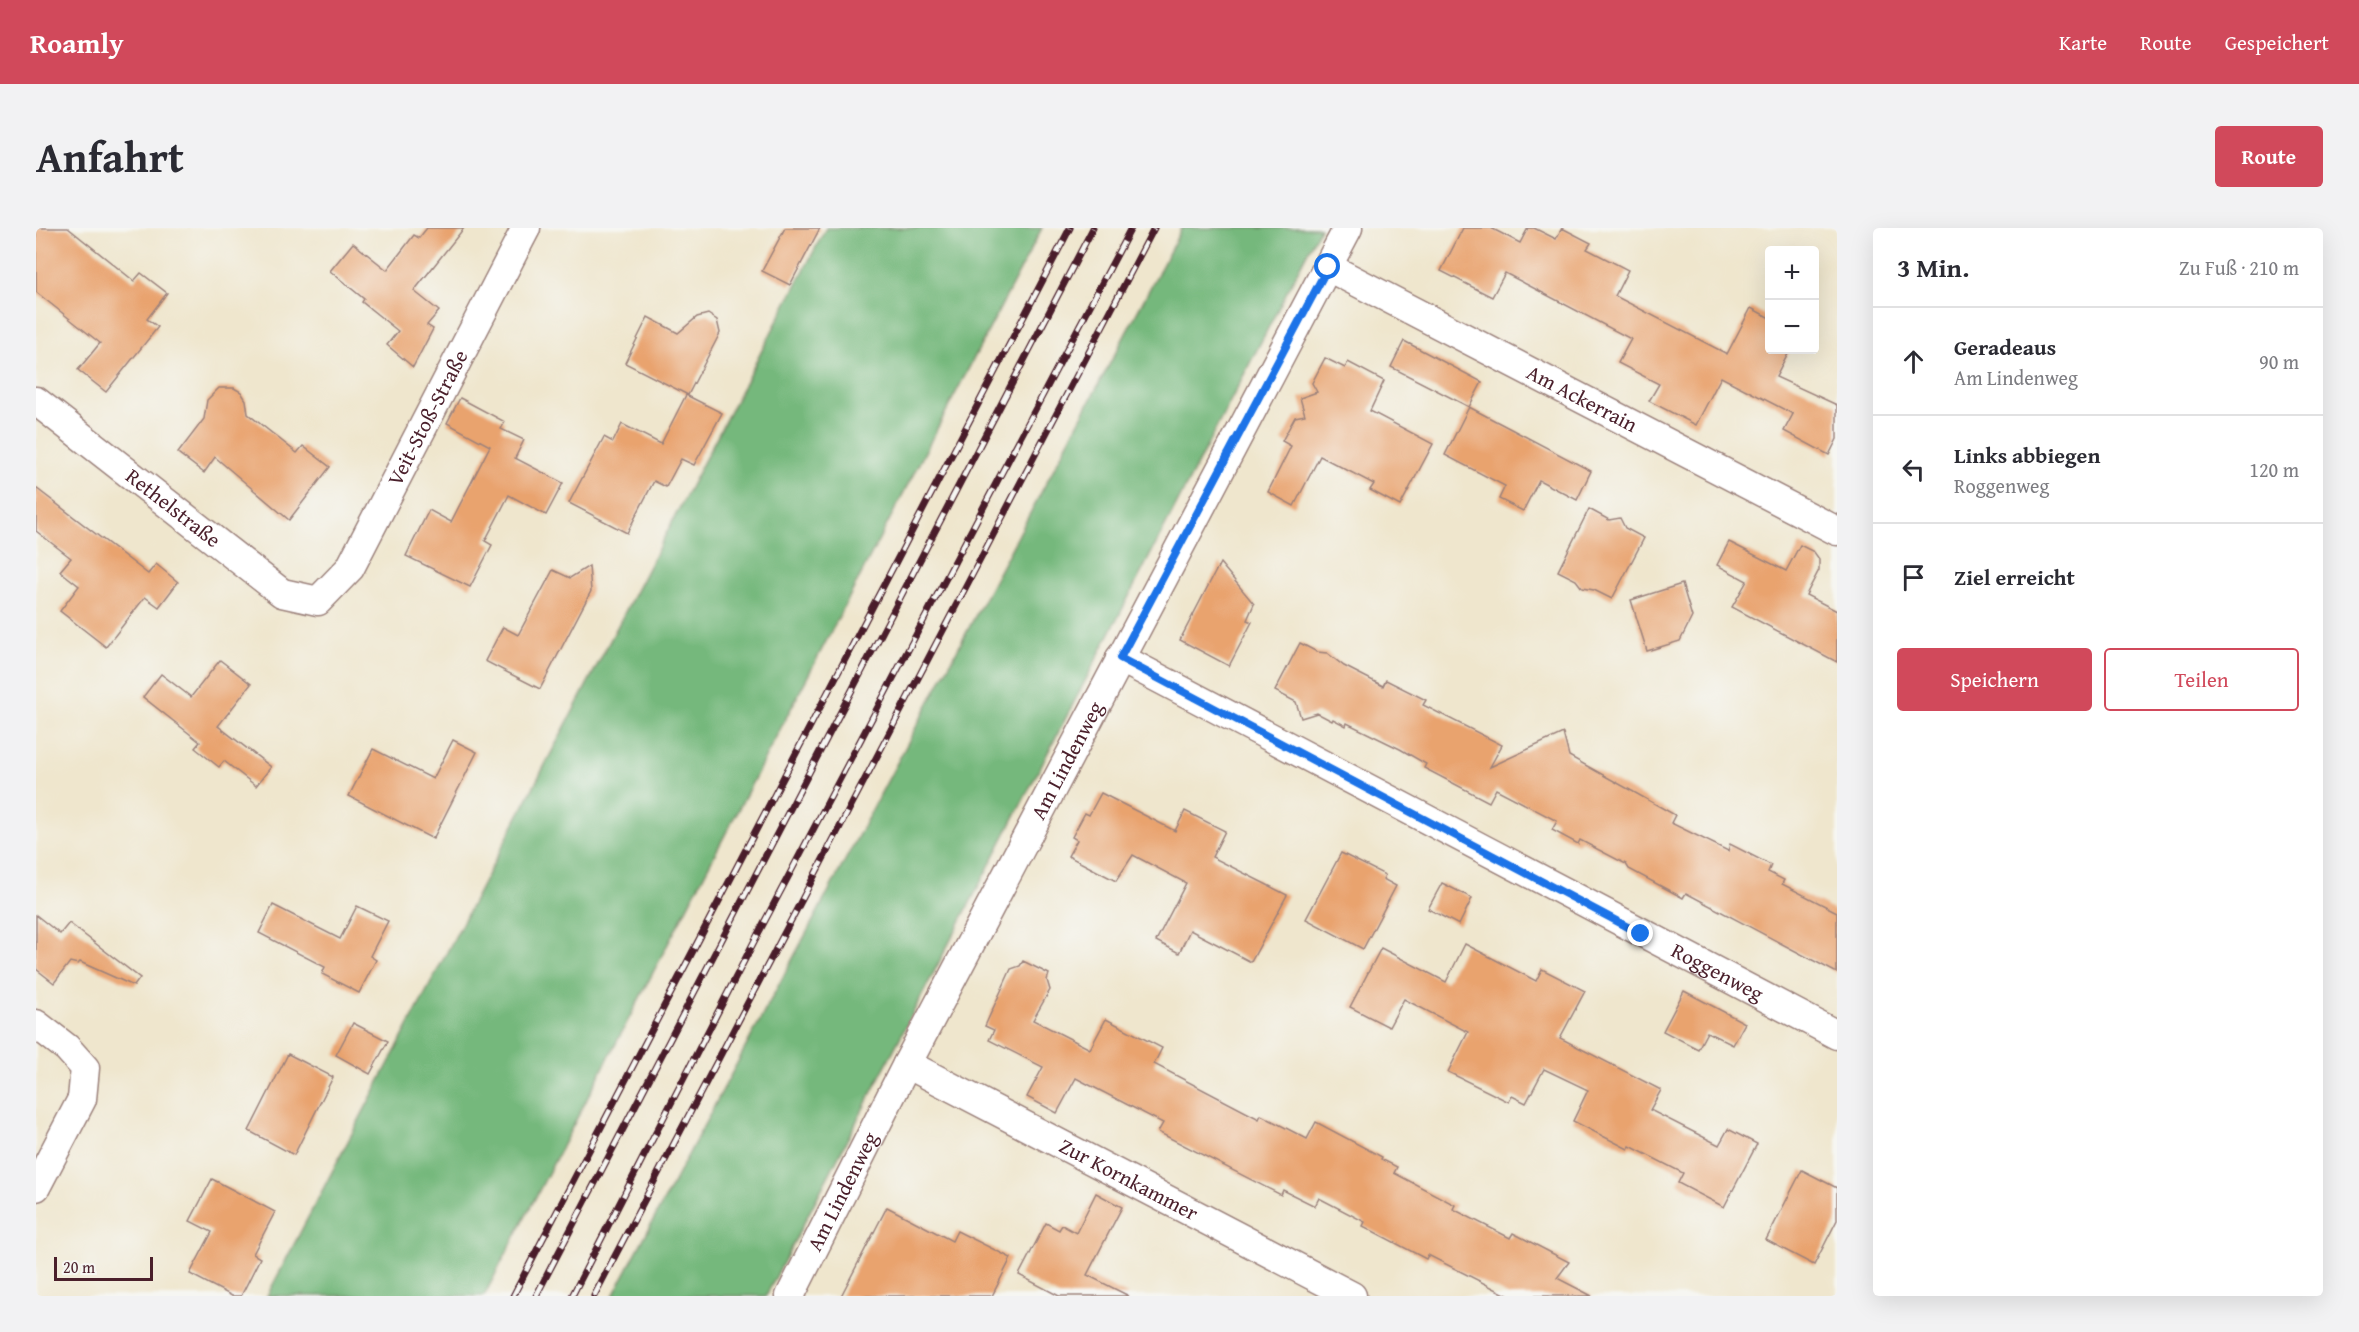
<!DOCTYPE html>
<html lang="de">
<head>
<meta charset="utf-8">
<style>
	body { margin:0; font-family:"Gentium Book Plus",serif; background:#f2f2f3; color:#2b2b33 }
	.controls { position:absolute; right:18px; top:18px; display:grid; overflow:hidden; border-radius:6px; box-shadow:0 6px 24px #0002 }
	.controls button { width:54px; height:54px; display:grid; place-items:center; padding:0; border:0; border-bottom:2px solid #e1e1e2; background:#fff; color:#2b2b33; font:30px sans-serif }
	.scale { position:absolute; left:18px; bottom:15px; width:99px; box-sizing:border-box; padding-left:6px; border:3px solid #4a1f2b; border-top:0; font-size:16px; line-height:21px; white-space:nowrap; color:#4a1f2b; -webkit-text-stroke:4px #f6f6f2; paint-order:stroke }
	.stop { position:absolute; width:18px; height:18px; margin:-14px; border:4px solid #1a73e8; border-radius:50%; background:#fff }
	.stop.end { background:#1a73e8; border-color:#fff; box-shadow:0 2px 6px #0008 }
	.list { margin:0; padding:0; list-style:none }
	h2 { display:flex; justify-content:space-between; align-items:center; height:78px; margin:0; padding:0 24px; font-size:26px }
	h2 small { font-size:20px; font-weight:400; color:#7c7c81 }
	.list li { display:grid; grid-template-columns:39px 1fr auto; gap:18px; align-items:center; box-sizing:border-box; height:108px; padding:0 24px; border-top:2px solid #e1e1e2 }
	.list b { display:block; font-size:22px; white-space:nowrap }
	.list p { margin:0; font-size:20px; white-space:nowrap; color:#7c7c81 }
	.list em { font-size:20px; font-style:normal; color:#7c7c81 }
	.actions { display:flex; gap:12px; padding:18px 24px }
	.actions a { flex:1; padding:14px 0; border:2px solid #d1495b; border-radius:6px; text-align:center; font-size:21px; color:#d1495b }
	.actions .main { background:#d1495b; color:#fff }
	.icon { flex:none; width:33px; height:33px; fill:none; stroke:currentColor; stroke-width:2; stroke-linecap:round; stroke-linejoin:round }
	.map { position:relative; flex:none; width:1801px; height:1068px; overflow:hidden; border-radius:6px }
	header { display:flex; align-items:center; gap:36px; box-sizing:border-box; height:84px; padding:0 30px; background:#d1495b; color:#fff }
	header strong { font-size:28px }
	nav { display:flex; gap:33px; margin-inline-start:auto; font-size:21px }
	.intro { display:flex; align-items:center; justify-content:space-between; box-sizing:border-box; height:144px; padding:0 36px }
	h1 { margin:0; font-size:42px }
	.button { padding:15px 27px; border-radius:6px; background:#d1495b; color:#fff; font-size:21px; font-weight:700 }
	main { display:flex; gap:36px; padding:0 36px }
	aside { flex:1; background:#fff; border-radius:6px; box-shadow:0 6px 24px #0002 }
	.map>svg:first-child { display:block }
</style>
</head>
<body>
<header>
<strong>Roamly</strong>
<nav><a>Karte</a><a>Route</a><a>Gespeichert</a></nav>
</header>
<div class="intro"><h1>Anfahrt</h1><a class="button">Route</a></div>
<main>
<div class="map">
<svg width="1801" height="1068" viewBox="0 0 1801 1068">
	<rect width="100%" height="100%" fill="#f6f6f2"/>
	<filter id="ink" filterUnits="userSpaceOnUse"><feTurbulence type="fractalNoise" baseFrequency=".0167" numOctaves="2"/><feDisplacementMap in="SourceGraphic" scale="12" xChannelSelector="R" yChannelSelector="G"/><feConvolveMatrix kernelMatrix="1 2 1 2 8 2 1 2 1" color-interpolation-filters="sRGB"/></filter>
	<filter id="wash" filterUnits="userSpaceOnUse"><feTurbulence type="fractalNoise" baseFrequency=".008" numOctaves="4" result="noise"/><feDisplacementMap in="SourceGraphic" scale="24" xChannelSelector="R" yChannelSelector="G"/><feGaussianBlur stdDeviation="1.35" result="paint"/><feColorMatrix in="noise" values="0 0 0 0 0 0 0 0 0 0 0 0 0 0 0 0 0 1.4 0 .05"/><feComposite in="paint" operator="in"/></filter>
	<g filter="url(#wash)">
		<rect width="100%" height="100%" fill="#efe6cd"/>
		<!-- forest -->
		<g fill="#75b87b" stroke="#606c53" stroke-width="1.5">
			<path d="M 790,0 L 1006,0 L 448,1068 L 231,1068 Z"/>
			<path d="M 1146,0 L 1284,0 L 730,1068 L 577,1068 Z"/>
		</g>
		<g id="blocks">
			<!-- building -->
			<g fill="#e9a36e">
				<path d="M 0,0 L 32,0 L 98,53 L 105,45 L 131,65 L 111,91 L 122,99 L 70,164 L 42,142 L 64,115 L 0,64 Z"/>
				<path d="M 391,0 L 428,0 L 378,63 L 403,83 L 391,97 L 397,101 L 377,139 L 351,117 L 362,103 L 326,74 L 328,71 L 294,43 L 317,15 L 351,42 L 378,7 L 383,10 Z"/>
				<path d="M 749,0 L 784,0 L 754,57 L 726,43 Z"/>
				<path d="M 1427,0 L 1455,0 L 1484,15 L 1492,0 L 1498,0 L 1520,11 L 1526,0 L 1555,15 L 1551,21 L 1592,42 L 1579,68 L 1691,126 L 1715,80 L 1734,90 L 1734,122 L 1754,122 L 1740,149 L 1801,177 L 1801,211 L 1793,227 L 1748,203 L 1757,186 L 1685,149 L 1660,197 L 1613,173 L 1623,156 L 1582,135 L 1595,111 L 1469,45 L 1456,69 L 1405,43 Z"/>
				<path d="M 672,86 L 681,92 L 684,105 L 652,167 L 589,135 L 612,89 L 642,105 L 661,89 Z"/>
				<path d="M 1368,113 L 1446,154 L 1433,179 L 1355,139 Z"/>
				<path d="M 1289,130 L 1309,140 L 1312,134 L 1348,153 L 1334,183 L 1397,216 L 1364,278 L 1334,262 L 1338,256 L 1284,228 L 1258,278 L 1232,264 L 1255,218 L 1246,213 L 1259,189 L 1269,187 L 1264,170 L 1281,164 L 1276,155 Z"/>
				<path d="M 183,160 L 198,160 L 205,164 L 210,172 L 212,186 L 261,225 L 267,218 L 294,239 L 253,292 L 179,229 L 168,245 L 142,225 L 168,191 L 171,172 Z"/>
				<path d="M 650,167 L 686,185 L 658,237 L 645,231 L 630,259 L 618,253 L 591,305 L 533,275 L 568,209 L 577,214 L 586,196 L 625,216 Z"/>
				<path d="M 424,170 L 469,194 L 465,201 L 488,212 L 479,230 L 527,255 L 510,287 L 473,267 L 449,313 L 456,317 L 434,359 L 370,328 L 393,282 L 415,294 L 454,218 L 411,195 Z"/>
				<path d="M 1433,179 L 1555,243 L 1541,272 L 1503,252 L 1487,283 L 1463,271 L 1469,258 L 1409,227 Z"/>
				<path d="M 0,260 L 112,346 L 120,336 L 142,354 L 123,379 L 109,369 L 70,419 L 24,383 L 43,358 L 24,343 L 35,330 L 0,303 Z"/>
				<path d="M 1553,281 L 1573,292 L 1584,290 L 1589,300 L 1608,310 L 1576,371 L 1558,362 L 1546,360 L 1540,352 L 1522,343 Z"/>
				<path d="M 1693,314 L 1750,343 L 1764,317 L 1778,324 L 1783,331 L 1783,342 L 1770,367 L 1801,383 L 1801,434 L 1696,379 L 1711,353 L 1681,337 Z"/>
				<path d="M 1184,335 L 1218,376 L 1211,392 L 1216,394 L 1193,438 L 1144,412 Z"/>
				<path d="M 553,338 L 555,363 L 504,461 L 449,433 L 467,399 L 482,407 L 517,342 L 534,350 Z"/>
				<path d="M 1646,356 L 1656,389 L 1644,413 L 1611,423 L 1595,372 Z"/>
				<path d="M 1264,415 L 1281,424 L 1291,425 L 1308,438 L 1347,458 L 1350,452 L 1390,472 L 1387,477 L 1466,517 L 1454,539 L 1527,505 L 1533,528 L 1639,587 L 1635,595 L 1692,623 L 1694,616 L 1735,637 L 1732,644 L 1748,652 L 1746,656 L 1801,684 L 1801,745 L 1650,665 L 1647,670 L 1593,641 L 1590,636 L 1544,612 L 1542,616 L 1516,602 L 1521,593 L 1460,561 L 1453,574 L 1388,540 L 1390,536 L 1364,521 L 1311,495 L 1310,498 L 1297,491 L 1296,493 L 1281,485 L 1265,490 L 1260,474 L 1239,463 Z"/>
				<path d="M 184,432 L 215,456 L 182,498 L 235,539 L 220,558 L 188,533 L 183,539 L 159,520 L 164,514 L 107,469 L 125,446 L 155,469 Z"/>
				<path d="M 417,512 L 441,524 L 397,611 L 313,568 L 337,521 L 397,551 Z"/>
				<path d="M 1065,565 L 1139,603 L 1149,583 L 1189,603 L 1176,629 L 1251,667 L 1215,734 L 1154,702 L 1143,725 L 1120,713 L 1150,655 L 1097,627 L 1080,653 L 1032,628 L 1041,612 L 1036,609 L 1049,585 L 1053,587 Z"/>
				<path d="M 1305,625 L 1349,647 L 1347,651 L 1360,658 L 1327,721 L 1270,691 Z"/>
				<path d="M 1406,655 L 1436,670 L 1423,697 L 1392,681 Z"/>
				<path d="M 237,677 L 304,711 L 321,678 L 352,693 L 334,728 L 340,732 L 323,765 L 286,746 L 289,739 L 223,705 Z"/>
				<path d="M 0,687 L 24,706 L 33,695 L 104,750 L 98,758 L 44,734 L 42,736 L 34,734 L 18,755 L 0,741 Z"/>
				<path d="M 1429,716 L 1500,753 L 1506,741 L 1549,763 L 1524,810 L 1625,862 L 1614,882 L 1683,917 L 1692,901 L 1721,916 L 1688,979 L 1642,955 L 1647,945 L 1594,918 L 1592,921 L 1537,893 L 1552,862 L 1508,841 L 1490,875 L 1476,868 L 1473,874 L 1412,844 L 1432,804 L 1368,771 L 1353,799 L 1314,779 L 1345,720 L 1410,754 Z"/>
				<path d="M 987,733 L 1013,746 L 1011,752 L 1014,762 L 997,792 L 1054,821 L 1070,791 L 1126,820 L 1118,836 L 1223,891 L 1225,887 L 1271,911 L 1280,894 L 1346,929 L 1345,931 L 1361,939 L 1358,945 L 1419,977 L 1417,981 L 1474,1010 L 1477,1005 L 1533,1034 L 1521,1050 L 1556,1068 L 1473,1068 L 1392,1027 L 1390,1031 L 1327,998 L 1329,994 L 1283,970 L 1279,978 L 1247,962 L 1245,967 L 1122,904 L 1127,895 L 1040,850 L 1021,885 L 991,869 L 1007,839 L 953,812 L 958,802 L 949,798 L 975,741 L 984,738 Z"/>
				<path d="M 1648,763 L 1709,795 L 1697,817 L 1671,804 L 1662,821 L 1627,803 Z"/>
				<path d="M 317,795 L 352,813 L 334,846 L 300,827 Z"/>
				<path d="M 252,826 L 297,849 L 258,927 L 213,903 Z"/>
				<path d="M 1766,942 L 1801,960 L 1801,992 L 1778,1037 L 1730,1012 Z"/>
				<path d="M 176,951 L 239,984 L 217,1026 L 224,1030 L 205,1068 L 196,1068 L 154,1046 L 176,1004 L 154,993 Z"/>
				<path d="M 1060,965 L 1086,979 L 1051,1047 L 1093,1068 L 1023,1068 L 983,1047 L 1010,995 L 1023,1002 L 1026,997 L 1040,1005 Z"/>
				<path d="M 851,979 L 916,1013 L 921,1003 L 975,1030 L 956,1068 L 805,1068 Z"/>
			</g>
		</g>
	</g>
	<g filter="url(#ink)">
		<use href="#blocks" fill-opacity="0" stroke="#9c827c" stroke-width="1.5"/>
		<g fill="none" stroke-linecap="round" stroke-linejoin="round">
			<defs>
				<g id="minor">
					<path id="s1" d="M 1292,39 L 1801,303"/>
					<path id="s2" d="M 0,173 L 246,365 L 282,373 L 314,340 L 490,0"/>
					<path id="s3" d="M 1084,430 L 1801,807"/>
					<path d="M 0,796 L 31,820 L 49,840 L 46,871 L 0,959"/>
					<path id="s4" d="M 871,836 L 1316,1068"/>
					<path id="s5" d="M 754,1068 L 871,836 L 1312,0"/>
				</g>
			</defs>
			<!-- minor casing -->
			<use href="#minor" stroke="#9c827c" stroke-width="31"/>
			<!-- minor -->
			<use href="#minor" stroke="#fff" stroke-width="28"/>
			<defs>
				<g id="rail">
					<path d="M 477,1068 L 1034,0"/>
					<path d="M 500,1068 L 1057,0"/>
					<path d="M 536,1068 L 723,704 L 1095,0"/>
					<path d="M 558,1068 L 1118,0"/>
				</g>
			</defs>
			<!-- rail casing -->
			<use href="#rail" stroke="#4a1f2b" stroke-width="7"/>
			<!-- rail -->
			<use href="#rail" stroke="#f6f6f2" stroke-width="4.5" stroke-dasharray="14" stroke-linecap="butt"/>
		</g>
	</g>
	<g fill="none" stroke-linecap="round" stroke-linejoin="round" filter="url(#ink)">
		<!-- route -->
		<path stroke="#1a73e8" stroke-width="8" d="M 1292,39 L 1084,430 L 1605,706"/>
	</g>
	<g text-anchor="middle" stroke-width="4.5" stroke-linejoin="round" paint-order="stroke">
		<!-- street labels -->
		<g font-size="21" fill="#4a1f2b" stroke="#f6f6f2">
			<text dy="7" stroke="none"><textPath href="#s1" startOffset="286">Am Ackerrain</textPath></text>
			<text dy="7" stroke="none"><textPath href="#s2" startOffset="564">Veit-Stoß-Straße</textPath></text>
			<text dy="7" stroke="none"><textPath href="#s2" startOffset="174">Rethelstraße</textPath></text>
			<text dy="7" stroke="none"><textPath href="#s5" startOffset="603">Am Lindenweg</textPath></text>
			<text dy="7" stroke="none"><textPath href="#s3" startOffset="675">Roggenweg</textPath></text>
			<text dy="7" stroke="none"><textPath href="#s4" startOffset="250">Zur Kornkammer</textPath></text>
			<text dy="7" stroke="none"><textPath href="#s5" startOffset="117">Am Lindenweg</textPath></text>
		</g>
	</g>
</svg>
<div class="controls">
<button>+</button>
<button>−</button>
</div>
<div class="scale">20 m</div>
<div class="stop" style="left:1292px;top:39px"></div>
<div class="stop end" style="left:1605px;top:706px"></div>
</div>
<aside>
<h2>3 Min.<small>Zu Fuß · 210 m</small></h2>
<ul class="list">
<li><svg class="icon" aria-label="ahead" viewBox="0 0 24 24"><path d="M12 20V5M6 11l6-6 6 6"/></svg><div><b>Geradeaus</b><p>Am Lindenweg</p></div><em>90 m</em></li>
<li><svg class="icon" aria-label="left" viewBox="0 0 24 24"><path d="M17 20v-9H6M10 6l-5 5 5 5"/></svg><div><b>Links abbiegen</b><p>Roggenweg</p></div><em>120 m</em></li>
<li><svg class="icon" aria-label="arrive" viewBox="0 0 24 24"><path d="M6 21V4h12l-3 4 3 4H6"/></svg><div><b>Ziel erreicht</b></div></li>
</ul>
<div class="actions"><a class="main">Speichern</a><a>Teilen</a></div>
</aside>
</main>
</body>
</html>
